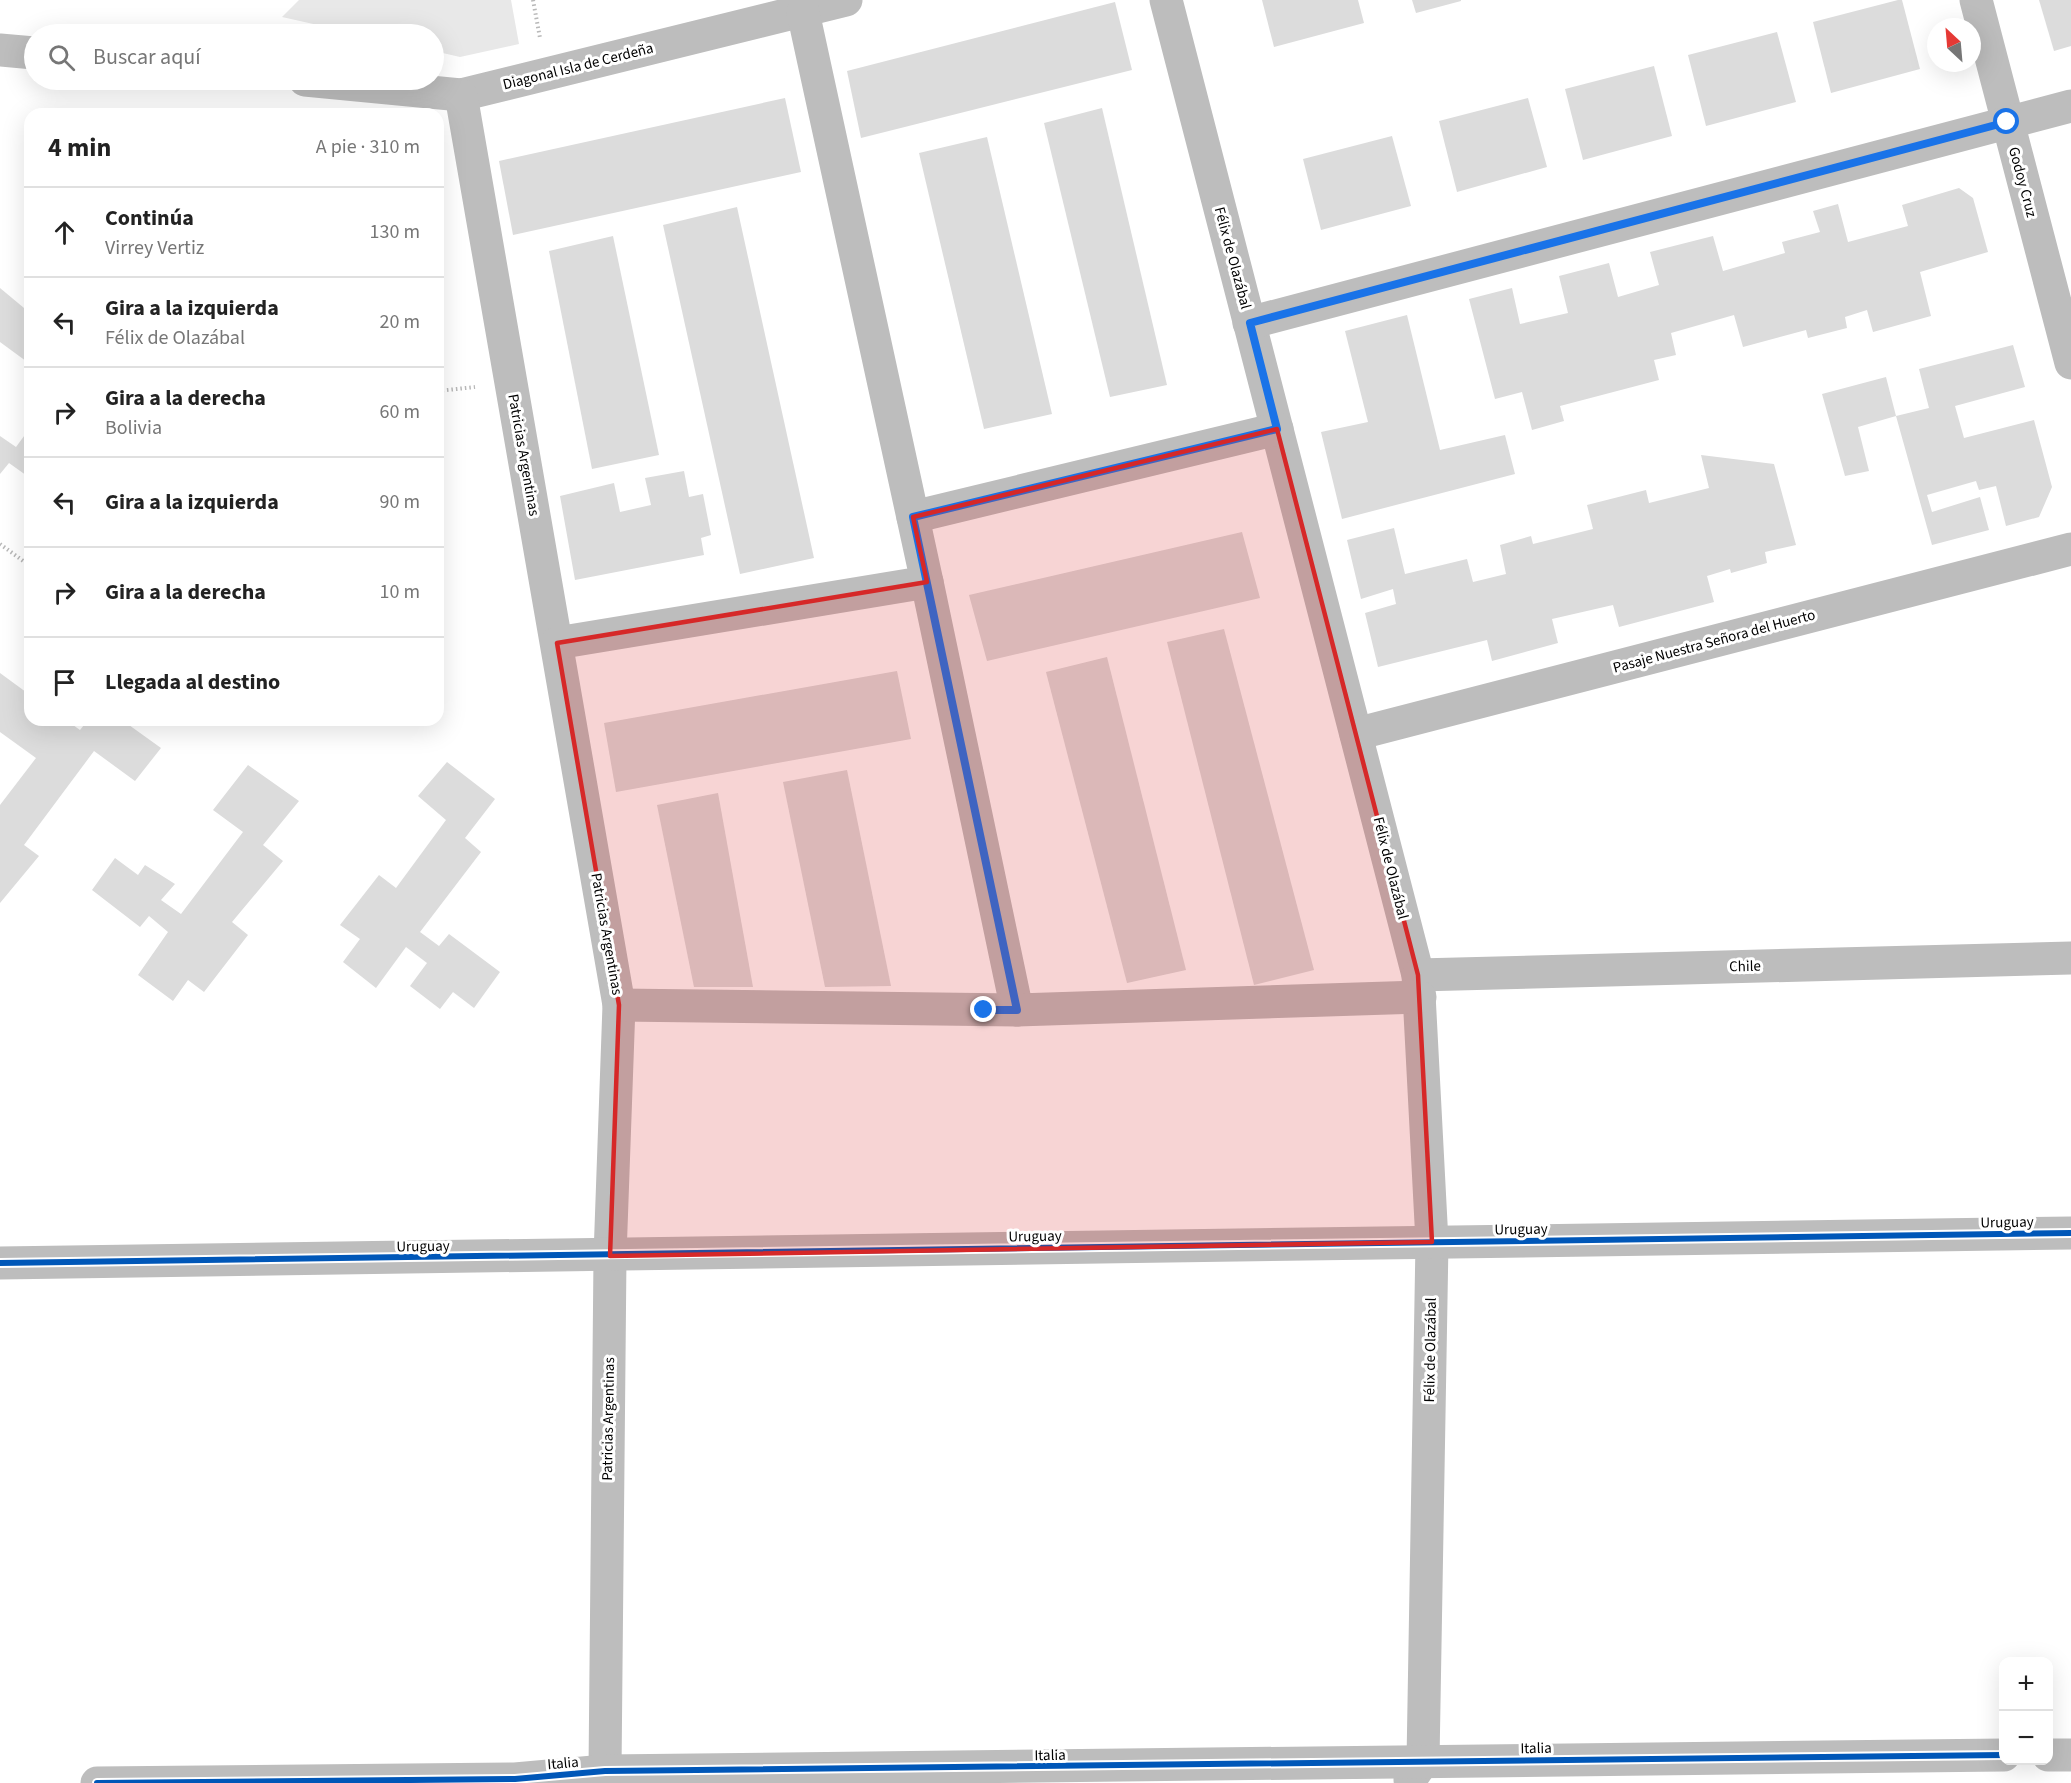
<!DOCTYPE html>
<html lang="es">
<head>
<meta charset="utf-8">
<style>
	body { margin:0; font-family:"Source Sans 3",sans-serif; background:#f6f6f6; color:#222 }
	.controls { position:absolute; right:18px; bottom:18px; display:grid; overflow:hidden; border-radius:12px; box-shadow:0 6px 24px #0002 }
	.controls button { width:54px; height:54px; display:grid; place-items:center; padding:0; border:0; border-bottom:2px solid #e0e0e0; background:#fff; color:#222; font:30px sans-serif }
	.compass { position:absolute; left:1927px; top:18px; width:54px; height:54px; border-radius:50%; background:#fff; box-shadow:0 6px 24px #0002; rotate:334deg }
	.stop { position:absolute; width:18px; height:18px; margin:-14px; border:4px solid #1a73e8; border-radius:50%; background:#fff }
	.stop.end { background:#1a73e8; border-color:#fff; box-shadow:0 2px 6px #0008 }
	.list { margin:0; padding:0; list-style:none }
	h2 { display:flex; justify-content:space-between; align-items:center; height:78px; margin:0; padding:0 24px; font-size:26px }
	h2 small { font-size:20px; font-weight:400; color:#767676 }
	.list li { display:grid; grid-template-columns:39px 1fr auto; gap:18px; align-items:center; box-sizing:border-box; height:90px; padding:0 24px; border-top:2px solid #e0e0e0 }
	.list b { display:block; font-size:22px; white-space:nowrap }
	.list p { margin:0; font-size:20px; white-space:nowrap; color:#767676 }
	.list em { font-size:20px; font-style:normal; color:#767676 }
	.icon { flex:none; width:33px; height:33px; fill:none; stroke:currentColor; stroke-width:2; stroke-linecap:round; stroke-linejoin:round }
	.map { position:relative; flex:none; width:2071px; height:1783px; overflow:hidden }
	.search { position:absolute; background:#fff; box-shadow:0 6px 24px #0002; left:24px; top:24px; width:420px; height:66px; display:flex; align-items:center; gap:15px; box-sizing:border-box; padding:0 21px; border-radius:33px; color:#767676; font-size:22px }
	.panel { position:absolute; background:#fff; box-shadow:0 6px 24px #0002; left:24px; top:108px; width:420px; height:618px; border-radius:18px }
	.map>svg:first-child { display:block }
</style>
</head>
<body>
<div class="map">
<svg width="2071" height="1783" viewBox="0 0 2071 1783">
	<rect width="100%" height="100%" fill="#fff"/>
	<!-- green -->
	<path fill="#e8e8e8" d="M 299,0 L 511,0 L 519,44 L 460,57 L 434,51 L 434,34 L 358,34 L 282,17 Z"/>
	<!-- building -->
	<g fill="#dcdcdc">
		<path d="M 1262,0 L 1358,0 L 1364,23 L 1274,47 Z"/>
		<path d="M 1412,0 L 1461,0 L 1461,1 L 1416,13 Z"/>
		<path d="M 1898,0 L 1902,0 L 1920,69 L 1831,93 L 1813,22 Z"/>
		<path d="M 2039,0 L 2071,0 L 2071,46 L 2054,51 Z"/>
		<path d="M 1115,2 L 1132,70 L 861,138 L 847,71 Z"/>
		<path d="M 1777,32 L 1796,102 L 1706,126 L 1688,55 Z"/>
		<path d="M 1654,66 L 1672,136 L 1583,160 L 1565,89 Z"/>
		<path d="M 785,98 L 801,172 L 513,235 L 499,161 Z"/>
		<path d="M 1528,98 L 1547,167 L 1457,192 L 1439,121 Z"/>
		<path d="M 1102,108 L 1167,385 L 1110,397 L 1044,123 Z"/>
		<path d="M 1392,136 L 1411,206 L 1321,230 L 1303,159 Z"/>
		<path d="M 987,137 L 1052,414 L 984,429 L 919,153 Z"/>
		<path d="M 1959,188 L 1973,198 L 1988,252 L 1920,272 L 1931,316 L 1873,332 L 1867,310 L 1845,317 L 1847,328 L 1808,338 L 1806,330 L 1743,347 L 1734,315 L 1671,333 L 1676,355 L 1654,360 L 1659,380 L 1560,406 L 1564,421 L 1532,430 L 1522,392 L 1495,399 L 1469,299 L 1512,288 L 1520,324 L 1568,313 L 1559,276 L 1609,263 L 1618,297 L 1659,285 L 1650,252 L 1713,236 L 1723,271 L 1785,253 L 1782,242 L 1820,232 L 1813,211 L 1838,204 L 1848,242 L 1908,226 L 1902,205 Z"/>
		<path d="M 737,207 L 814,558 L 740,574 L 663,225 Z"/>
		<path d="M 613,236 L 659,455 L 592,469 L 549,251 Z"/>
		<path d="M 0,288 L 30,313 L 30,364 L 0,342 Z"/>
		<path d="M 1407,315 L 1440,450 L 1505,435 L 1515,474 L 1342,519 L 1321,432 L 1368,422 L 1345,331 Z"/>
		<path d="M 2013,345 L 2025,387 L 1955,406 L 1964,438 L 2034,420 L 2052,487 L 2039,517 L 2006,526 L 1996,486 L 1979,490 L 1976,481 L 1927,495 L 1932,512 L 1980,497 L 1989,530 L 1932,545 L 1896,416 L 1929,408 L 1919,369 Z"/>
		<path d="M 1886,377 L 1896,416 L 1858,427 L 1869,471 L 1845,476 L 1822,394 Z"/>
		<path d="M 30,428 L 30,478 L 9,463 L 0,474 L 0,436 L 16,447 Z"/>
		<path d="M 1701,455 L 1774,464 L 1796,545 L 1765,552 L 1767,563 L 1731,573 L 1730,569 L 1707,576 L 1714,602 L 1619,627 L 1613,605 L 1552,619 L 1558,643 L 1492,661 L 1487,640 L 1378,667 L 1365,613 L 1396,604 L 1393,589 L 1361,599 L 1347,540 L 1394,528 L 1405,574 L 1467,559 L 1473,582 L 1506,574 L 1500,545 L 1531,536 L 1533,544 L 1593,529 L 1587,505 L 1646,490 L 1649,503 L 1709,488 Z"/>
		<path d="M 684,471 L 689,497 L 703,494 L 711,535 L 701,538 L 704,555 L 575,580 L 560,496 L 614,483 L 620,512 L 651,505 L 645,478 Z"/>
		<path d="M 1242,532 L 1260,598 L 987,661 L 969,595 Z"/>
		<path d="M 1224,629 L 1314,970 L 1254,985 L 1167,642 Z"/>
		<path d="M 1107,657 L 1186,970 L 1127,983 L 1046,672 Z"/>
		<path d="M 897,671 L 911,739 L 616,792 L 604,723 Z"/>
		<path d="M 0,673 L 30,695 L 30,720 L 66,720 L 80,730 L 88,720 L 122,720 L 161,748 L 135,781 L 94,751 L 24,845 L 39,856 L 0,903 L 0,805 L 36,758 L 0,732 Z"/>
		<path d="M 447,762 L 495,799 L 465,838 L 481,852 L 420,932 L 439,946 L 449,934 L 500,972 L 474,1008 L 453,992 L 440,1009 L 410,986 L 427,963 L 406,947 L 376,988 L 343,962 L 360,939 L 340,925 L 379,875 L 396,888 L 446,820 L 418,796 Z"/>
		<path d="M 248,765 L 299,801 L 263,845 L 283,861 L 232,922 L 248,935 L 204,992 L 188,980 L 173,1001 L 138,975 L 168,932 L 149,916 L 140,927 L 92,890 L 115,858 L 138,875 L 145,865 L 175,884 L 161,900 L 181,914 L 243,832 L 213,810 Z"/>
		<path d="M 847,770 L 891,986 L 825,987 L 783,782 Z"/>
		<path d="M 718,793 L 753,987 L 694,987 L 657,805 Z"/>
	</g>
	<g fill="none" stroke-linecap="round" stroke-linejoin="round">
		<!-- path -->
		<g stroke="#b8b8b8" stroke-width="4" stroke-dasharray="1.5 3" stroke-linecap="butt">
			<path d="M 533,0 L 540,38"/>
			<path d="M 438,391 L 475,387"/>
			<path d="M 0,544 L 30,566"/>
		</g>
		<!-- minor -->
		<g stroke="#bdbdbd" stroke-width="33">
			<path d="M 1166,0 L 1418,975 L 1432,1242 L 1423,1761 L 1410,1780"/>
			<path d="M 1976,0 L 2071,363"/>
			<path d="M 0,50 L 34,53"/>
			<path d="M 305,80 L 461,95 L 846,0"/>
			<path d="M 461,95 L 619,1005 L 610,1256 L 605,1771 L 599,1783"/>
			<path d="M 1249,323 L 2071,106"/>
			<path d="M 913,517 L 1277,429"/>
			<path d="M 927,582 L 1017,1010"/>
			<path d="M 557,643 L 927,582 L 803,12"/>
			<path d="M 1356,734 L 2071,549"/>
			<path d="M 1418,975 L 2071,958"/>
			<path d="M 619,1005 L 1017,1010 L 1420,997"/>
			<path d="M 0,1263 L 2071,1233"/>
			<path d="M 2048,1755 L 2071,1755"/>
			<path d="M 97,1783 L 515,1779 L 605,1771 L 2004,1755"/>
		</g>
		<defs>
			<g id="cycleway">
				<path d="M 0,1263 L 2071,1233"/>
				<path d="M 97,1783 L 515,1779 L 605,1771 L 2004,1755"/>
			</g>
		</defs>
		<!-- cycleway casing -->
		<use href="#cycleway" stroke="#fff" stroke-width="10"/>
		<!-- cycleway -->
		<use href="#cycleway" stroke="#0057b8" stroke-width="6"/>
	</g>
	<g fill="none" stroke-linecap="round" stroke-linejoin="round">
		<!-- route -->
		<path stroke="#1a73e8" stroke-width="8" d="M 984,1010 L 1017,1010 L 913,517 L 1277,429 L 1250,323 L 2007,122"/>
	</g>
	<!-- marked area -->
	<path fill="#d62828" fill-opacity="0.2" stroke="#d62828" stroke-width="4.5" stroke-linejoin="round" d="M 1277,429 L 1418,975 L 1432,1242 L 610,1256 L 619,1005 L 557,643 L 927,582 L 913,517 Z"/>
	<g text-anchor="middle" stroke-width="6" stroke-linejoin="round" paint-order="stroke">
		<!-- street labels -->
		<g font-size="15" fill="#000" stroke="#fff">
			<text transform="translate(578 66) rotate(-14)" y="5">Diagonal Isla de Cerdeña</text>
			<text transform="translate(2023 182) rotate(75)" y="5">Godoy Cruz</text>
			<text transform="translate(1233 258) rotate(75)" y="5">Félix de Olazábal</text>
			<text transform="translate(524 455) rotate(80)" y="5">Patricias Argentinas</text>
			<text transform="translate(1714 641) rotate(-15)" y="5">Pasaje Nuestra Señora del Huerto</text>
			<text transform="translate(1391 868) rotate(76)" y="5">Félix de Olazábal</text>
			<text transform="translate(607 934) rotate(80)" y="5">Patricias Argentinas</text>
			<text transform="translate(1745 966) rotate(-1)" y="5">Chile</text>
			<text transform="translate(2007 1222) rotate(-1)" y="5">Uruguay</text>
			<text transform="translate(1521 1229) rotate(-1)" y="5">Uruguay</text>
			<text transform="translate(1035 1236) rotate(-1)" y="5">Uruguay</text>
			<text transform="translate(423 1246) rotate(-1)" y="5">Uruguay</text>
			<text transform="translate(1430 1350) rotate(-89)" y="5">Félix de Olazábal</text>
			<text transform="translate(608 1419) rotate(-89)" y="5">Patricias Argentinas</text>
			<text transform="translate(1536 1748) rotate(-1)" y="5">Italia</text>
			<text transform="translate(1050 1755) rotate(-1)" y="5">Italia</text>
			<text transform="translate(563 1763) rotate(-5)" y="5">Italia</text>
		</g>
	</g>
</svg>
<div class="controls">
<button>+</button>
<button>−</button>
</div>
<svg class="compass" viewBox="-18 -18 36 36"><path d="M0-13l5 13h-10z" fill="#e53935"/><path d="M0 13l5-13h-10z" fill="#767676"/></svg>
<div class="stop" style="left:2007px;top:122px"></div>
<div class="stop end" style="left:984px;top:1010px"></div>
<div class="search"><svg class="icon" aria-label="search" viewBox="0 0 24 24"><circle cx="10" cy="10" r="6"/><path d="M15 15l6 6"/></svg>Buscar aquí</div>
<section class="panel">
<h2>4 min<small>A pie · 310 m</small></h2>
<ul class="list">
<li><svg class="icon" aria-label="ahead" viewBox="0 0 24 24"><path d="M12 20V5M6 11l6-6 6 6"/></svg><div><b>Continúa</b><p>Virrey Vertiz</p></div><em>130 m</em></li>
<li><svg class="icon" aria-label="left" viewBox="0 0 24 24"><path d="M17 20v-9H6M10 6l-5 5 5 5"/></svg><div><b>Gira a la izquierda</b><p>Félix de Olazábal</p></div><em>20 m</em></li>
<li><svg class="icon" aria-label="right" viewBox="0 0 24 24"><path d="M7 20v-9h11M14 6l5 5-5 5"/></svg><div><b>Gira a la derecha</b><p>Bolivia</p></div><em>60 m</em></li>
<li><svg class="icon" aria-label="left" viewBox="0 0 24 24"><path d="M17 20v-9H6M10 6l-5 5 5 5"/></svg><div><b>Gira a la izquierda</b></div><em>90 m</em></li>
<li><svg class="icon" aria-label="right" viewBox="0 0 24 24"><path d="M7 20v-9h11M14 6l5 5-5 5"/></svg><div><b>Gira a la derecha</b></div><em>10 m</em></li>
<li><svg class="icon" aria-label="arrive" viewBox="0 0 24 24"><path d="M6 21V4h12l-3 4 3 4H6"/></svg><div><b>Llegada al destino</b></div></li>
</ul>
</section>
</div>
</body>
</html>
